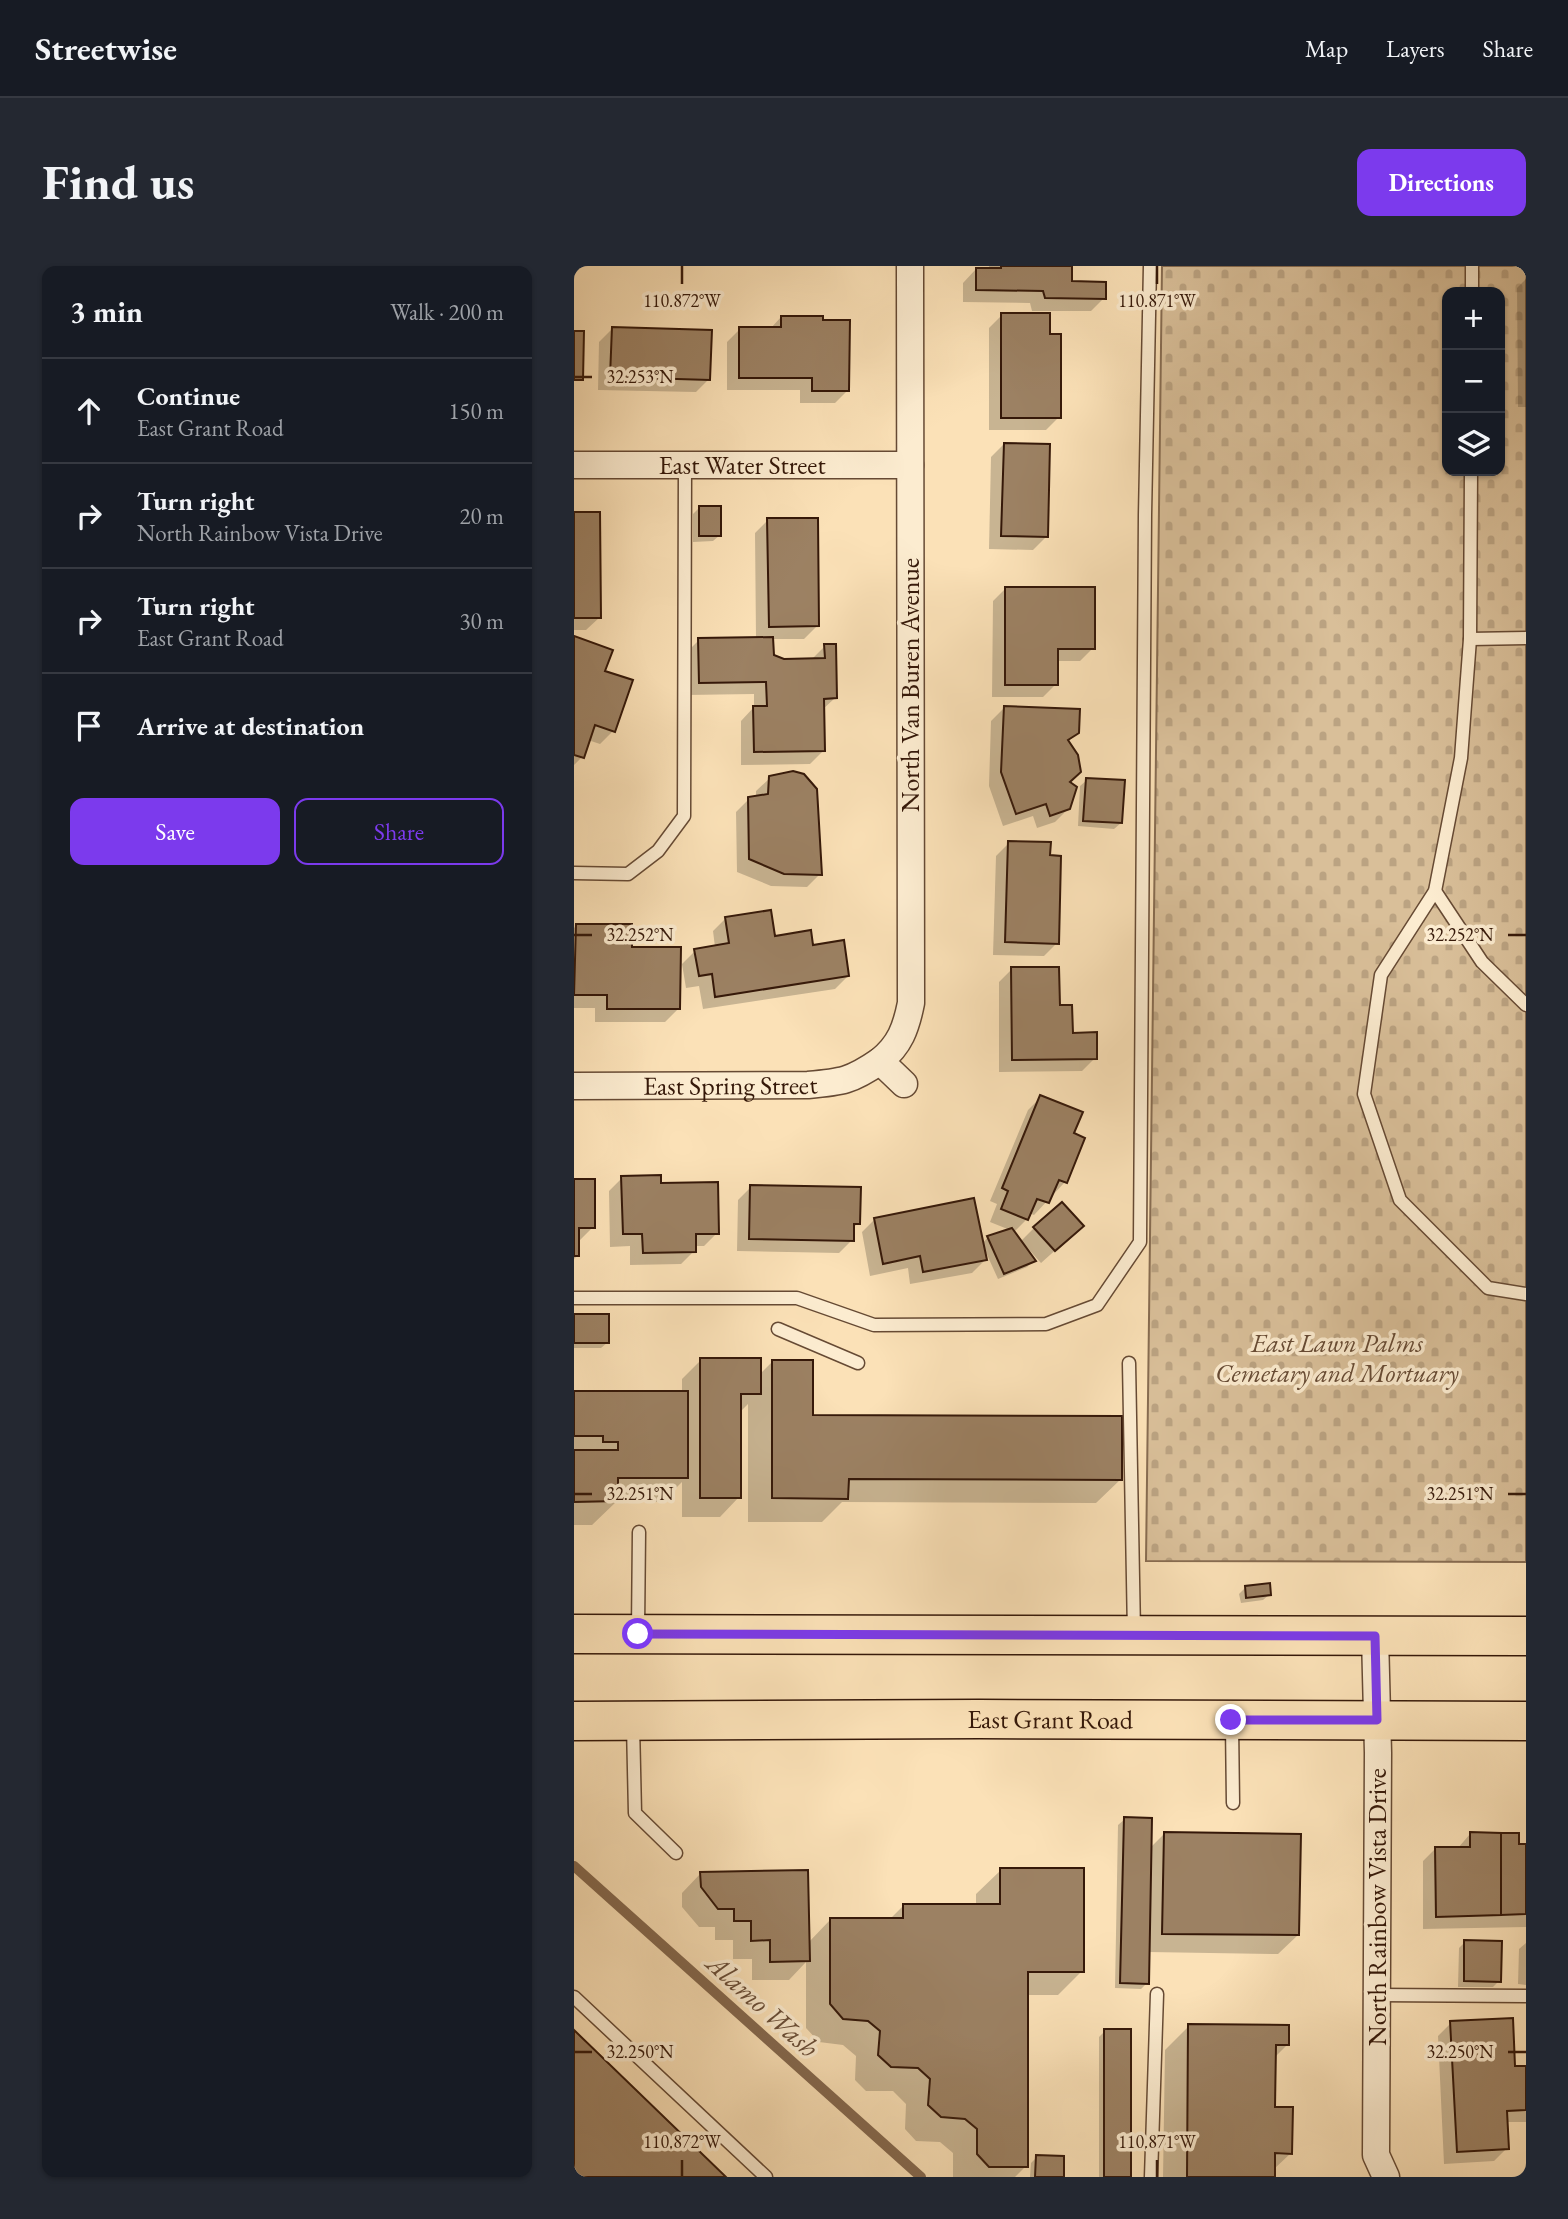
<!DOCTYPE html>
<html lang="en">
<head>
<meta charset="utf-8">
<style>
	body { margin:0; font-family:"EB Garamond",serif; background:#242831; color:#f1f3f6 }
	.controls { position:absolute; right:21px; top:21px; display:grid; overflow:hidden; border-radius:14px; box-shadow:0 2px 5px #0004 }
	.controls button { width:63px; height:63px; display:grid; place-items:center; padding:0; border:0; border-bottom:2px solid #363941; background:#171b24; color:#f1f3f6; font:35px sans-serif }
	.stop { position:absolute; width:21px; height:21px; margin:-16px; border:5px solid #7c3aed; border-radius:50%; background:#fff }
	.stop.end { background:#7c3aed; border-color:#fff; box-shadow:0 2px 7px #0008 }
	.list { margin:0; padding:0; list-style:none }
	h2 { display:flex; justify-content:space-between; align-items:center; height:91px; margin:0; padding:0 28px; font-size:30px }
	h2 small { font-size:23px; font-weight:400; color:#9ea1a6 }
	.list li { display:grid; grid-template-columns:46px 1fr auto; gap:21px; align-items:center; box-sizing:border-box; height:105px; padding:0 28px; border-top:2px solid #363941 }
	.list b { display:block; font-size:26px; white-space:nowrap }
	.list p { margin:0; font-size:23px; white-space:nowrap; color:#9ea1a6 }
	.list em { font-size:23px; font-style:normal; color:#9ea1a6 }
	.actions { display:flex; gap:14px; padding:21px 28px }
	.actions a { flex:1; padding:16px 0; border:2px solid #7c3aed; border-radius:14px; text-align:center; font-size:24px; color:#7c3aed }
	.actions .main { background:#7c3aed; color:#fff }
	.icon { flex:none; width:38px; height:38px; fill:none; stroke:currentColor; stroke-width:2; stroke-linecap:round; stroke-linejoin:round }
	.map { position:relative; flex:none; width:952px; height:1911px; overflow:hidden; border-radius:14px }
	header { display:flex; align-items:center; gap:42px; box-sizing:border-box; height:98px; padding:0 35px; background:#171b24; border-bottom:2px solid #363941 }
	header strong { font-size:33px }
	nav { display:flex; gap:38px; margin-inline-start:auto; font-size:24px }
	.intro { display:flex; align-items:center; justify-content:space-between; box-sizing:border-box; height:168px; padding:0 42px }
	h1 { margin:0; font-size:49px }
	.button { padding:18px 32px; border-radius:14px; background:#7c3aed; color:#fff; font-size:24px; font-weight:700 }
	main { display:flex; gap:42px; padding:0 42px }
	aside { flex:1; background:#171b24; border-radius:14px; box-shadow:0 2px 5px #0004 }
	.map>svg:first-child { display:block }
</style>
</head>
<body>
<header>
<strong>Streetwise</strong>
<nav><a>Map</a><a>Layers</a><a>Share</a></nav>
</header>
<div class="intro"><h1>Find us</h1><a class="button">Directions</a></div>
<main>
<aside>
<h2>3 min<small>Walk · 200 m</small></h2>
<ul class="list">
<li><svg class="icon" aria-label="ahead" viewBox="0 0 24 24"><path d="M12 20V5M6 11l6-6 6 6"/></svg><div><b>Continue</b><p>East Grant Road</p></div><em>150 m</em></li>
<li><svg class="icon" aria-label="right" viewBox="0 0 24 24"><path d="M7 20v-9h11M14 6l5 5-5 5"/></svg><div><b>Turn right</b><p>North Rainbow Vista Drive</p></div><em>20 m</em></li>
<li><svg class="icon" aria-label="right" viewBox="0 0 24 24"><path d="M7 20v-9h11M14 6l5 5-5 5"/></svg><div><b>Turn right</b><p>East Grant Road</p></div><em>30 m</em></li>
<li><svg class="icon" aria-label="arrive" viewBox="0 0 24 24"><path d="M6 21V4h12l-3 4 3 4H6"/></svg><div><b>Arrive at destination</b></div></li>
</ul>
<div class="actions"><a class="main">Save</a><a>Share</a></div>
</aside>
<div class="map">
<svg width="952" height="1911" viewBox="0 0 952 1911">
	<defs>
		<pattern id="cemetery-stones" width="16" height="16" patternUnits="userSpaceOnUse" patternTransform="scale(1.75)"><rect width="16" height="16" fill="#d9bf99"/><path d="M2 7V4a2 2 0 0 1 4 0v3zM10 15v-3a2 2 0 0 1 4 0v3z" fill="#bba382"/></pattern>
	</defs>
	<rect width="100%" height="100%" fill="#fbe1b7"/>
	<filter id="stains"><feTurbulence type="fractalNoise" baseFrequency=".00286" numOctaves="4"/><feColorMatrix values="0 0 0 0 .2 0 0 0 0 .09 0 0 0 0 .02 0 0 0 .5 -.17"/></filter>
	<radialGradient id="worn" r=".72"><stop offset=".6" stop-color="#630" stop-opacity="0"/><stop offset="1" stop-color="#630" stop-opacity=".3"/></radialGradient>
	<!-- cemetery -->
	<path fill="url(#cemetery-stones)" stroke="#876c51" stroke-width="2" fill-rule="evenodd" d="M 588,0 L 952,0 L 952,1296 L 572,1295 ZM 873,26 L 926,26 L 926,205 L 873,205 Z"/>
	<!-- shadow -->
	<g fill="#0003">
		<path d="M 415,0 L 496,0 L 496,17 L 530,32 L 517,45 L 458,45 L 456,37 L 389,36 L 389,17 L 402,3 L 415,3 Z"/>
		<path d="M 952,13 L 952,141 L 944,141 L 943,22 Z"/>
		<path d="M 428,49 L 474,69 L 485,151 L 472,164 L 415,164 L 415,62 Z"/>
		<path d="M 207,51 L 274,124 L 261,137 L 226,137 L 226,124 L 153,124 L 153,76 L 166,63 L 196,63 Z"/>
		<path d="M 38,63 L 135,113 L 122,126 L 24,124 L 25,76 Z"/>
		<path d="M 430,178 L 472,271 L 459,284 L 415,283 L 417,191 Z"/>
		<path d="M 125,242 L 146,269 L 139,275 L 119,276 L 119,248 Z"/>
		<path d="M 0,248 L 26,351 L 12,364 L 0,364 Z"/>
		<path d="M 194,254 L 243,360 L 230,373 L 197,373 L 198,390 L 209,395 L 238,393 L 251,380 L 261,432 L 248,444 L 249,485 L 236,498 L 167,499 L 167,455 L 180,441 L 180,428 L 112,429 L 112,387 L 125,374 L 182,373 L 181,267 Z"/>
		<path d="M 432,322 L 519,382 L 506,395 L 482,395 L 482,418 L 469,431 L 418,431 L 419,335 Z"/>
		<path d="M 0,372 L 29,406 L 39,465 L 26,478 L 14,474 L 8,491 L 0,499 Z"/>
		<path d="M 430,442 L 503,466 L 494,476 L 494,543 L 481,556 L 463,562 L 459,550 L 429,560 L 415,520 L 417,455 Z"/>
		<path d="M 196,512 L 246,608 L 233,621 L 197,620 L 163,606 L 162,546 L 175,533 L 182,532 L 182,525 Z"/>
		<path d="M 513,514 L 547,557 L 540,563 L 504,560 L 506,520 Z"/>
		<path d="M 435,577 L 483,677 L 470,690 L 419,689 L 422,590 Z"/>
		<path d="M 152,652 L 200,672 L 238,681 L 274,710 L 261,723 L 129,743 L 125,720 L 112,722 L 108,698 L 121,685 L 141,681 L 139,665 Z"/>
		<path d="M 2,660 L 56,683 L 104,743 L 91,756 L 21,756 L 21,742 L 0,742 L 0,662 Z"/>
		<path d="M 438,703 L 484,741 L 497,769 L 521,792 L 508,805 L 425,806 L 425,716 Z"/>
		<path d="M 467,831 L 498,868 L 491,916 L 460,949 L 455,947 L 453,953 L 439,967 L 446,976 L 460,962 L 495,972 L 467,997 L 450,978 L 448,979 L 459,995 L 453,1001 L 424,1013 L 410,982 L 411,994 L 398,1007 L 336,1018 L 334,1002 L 296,1010 L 288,966 L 301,953 L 408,978 L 414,971 L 436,964 L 416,956 L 423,938 L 416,935 L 454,844 Z"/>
		<path d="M 48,912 L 85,919 L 143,967 L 130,980 L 120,980 L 120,985 L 107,998 L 56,999 L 56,980 L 36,981 L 35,925 Z"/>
		<path d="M 0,915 L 19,961 L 6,974 L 4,974 L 4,989 L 0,993 Z"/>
		<path d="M 177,921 L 284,957 L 278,963 L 278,974 L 265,987 L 163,985 L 164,934 Z"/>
		<path d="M 0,1050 L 34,1076 L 27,1082 L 0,1082 Z"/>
		<path d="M 127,1094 L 185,1109 L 199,1095 L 237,1151 L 547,1213 L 522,1237 L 268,1236 L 248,1256 L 174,1256 L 174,1138 L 165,1147 L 165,1231 L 146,1251 L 108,1251 L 108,1216 L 88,1236 L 42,1236 L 18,1259 L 0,1259 L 0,1127 L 108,1127 L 108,1113 Z"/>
		<path d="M 672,1321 L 696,1328 L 689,1334 L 667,1337 L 665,1328 Z"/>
		<path d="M 551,1553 L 576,1582 L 590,1568 L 724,1669 L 704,1688 L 574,1686 L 573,1717 L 567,1723 L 541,1722 L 544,1559 Z"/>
		<path d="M 896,1568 L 943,1580 L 952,1580 L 952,1661 L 849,1663 L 849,1595 L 862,1582 L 884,1582 Z"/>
		<path d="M 427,1604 L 508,1705 L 484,1729 L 452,1729 L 452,1900 L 441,1911 L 379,1911 L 379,1887 L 366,1876 L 342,1875 L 331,1863 L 332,1838 L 319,1825 L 292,1825 L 281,1814 L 282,1790 L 269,1779 L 245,1776 L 232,1762 L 232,1696 L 215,1714 L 178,1714 L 178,1693 L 159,1693 L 159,1674 L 141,1674 L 141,1661 L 125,1661 L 108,1641 L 108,1627 L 127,1607 L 234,1677 L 256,1654 L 315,1654 L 329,1640 L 402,1640 L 402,1628 Z"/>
		<path d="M 891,1676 L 925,1715 L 919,1721 L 884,1721 L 885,1682 Z"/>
		<path d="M 952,1677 L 952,1719 L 944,1718 L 945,1683 Z"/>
		<path d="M 877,1757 L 940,1802 L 952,1801 L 952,1856 L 932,1856 L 933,1882 L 920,1895 L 870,1898 L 864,1770 Z"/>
		<path d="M 615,1760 L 713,1779 L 700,1792 L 699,1843 L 717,1887 L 699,1904 L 699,1911 L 589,1911 L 591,1784 Z"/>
		<path d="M 531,1765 L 555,1911 L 525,1911 L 525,1771 Z"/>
		<path d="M 463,1891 L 488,1911 L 456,1911 L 457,1897 Z"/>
	</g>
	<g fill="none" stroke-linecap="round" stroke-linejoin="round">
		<!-- stream -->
		<path stroke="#84684e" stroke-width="10" d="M 0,1600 L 347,1911"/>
	</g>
	<!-- building -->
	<g fill="#9c8163" stroke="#351809" stroke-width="2">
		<path d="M 427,0 L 498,0 L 498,15 L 532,16 L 532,33 L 471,32 L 469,25 L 402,24 L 402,2 L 427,2 Z"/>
		<path d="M 427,47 L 476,47 L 476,68 L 487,68 L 487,152 L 427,152 Z"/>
		<path d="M 207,50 L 249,50 L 249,54 L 276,54 L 275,125 L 238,125 L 238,112 L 165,112 L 165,61 L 207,61 Z"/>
		<path d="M 38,61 L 138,64 L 136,114 L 36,111 Z"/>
		<path d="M 0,65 L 10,65 L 9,114 L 0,114 Z"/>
		<path d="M 430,177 L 476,178 L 474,271 L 427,270 Z"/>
		<rect x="125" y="240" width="22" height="30"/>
		<path d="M 0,246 L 26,246 L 27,352 L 0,352 Z"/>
		<path d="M 193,252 L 244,252 L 245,360 L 195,361 Z"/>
		<path d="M 431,321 L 521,321 L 521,383 L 484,383 L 484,419 L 431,419 Z"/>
		<path d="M 0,370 L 39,384 L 31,405 L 59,414 L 41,466 L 21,459 L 10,492 L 0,489 Z"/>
		<path d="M 199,371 L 200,389 L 210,393 L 251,392 L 250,378 L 262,378 L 263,432 L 250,433 L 251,485 L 180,486 L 179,440 L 193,440 L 192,416 L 125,417 L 124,372 Z"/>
		<path d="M 430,440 L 506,443 L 505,467 L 494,474 L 504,489 L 507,506 L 496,516 L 503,521 L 496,543 L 476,550 L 472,538 L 442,548 L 427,506 Z"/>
		<path d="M 219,505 L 230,508 L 243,523 L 248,609 L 210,608 L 175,593 L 174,531 L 194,528 L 195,510 Z"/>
		<path d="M 512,512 L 551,514 L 548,557 L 509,555 Z"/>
		<path d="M 434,575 L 477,576 L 476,589 L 487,590 L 485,678 L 431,676 Z"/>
		<path d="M 197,644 L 201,670 L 237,664 L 239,679 L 270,674 L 275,710 L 141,731 L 138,708 L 125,710 L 120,683 L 155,677 L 151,651 Z"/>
		<path d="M 2,658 L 58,658 L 58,681 L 107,681 L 106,743 L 33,743 L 33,729 L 0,729 Z"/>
		<path d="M 437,701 L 485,701 L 486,739 L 498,739 L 499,767 L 523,766 L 523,793 L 438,794 Z"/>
		<path d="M 466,829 L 509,846 L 500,867 L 511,872 L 493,917 L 485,914 L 475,937 L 463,933 L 454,954 L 427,943 L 434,925 L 428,922 Z"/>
		<path d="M 87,909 L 87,917 L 144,916 L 145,968 L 122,968 L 122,986 L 69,987 L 68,968 L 49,968 L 47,910 Z"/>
		<path d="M 0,913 L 21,913 L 21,962 L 5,962 L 5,990 L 0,990 Z"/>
		<path d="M 176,919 L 287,921 L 286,958 L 280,958 L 280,975 L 175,973 Z"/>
		<path d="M 400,932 L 413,994 L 349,1006 L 346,990 L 309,998 L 300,952 Z"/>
		<path d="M 488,936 L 510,960 L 481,985 L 459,961 Z"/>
		<path d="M 438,962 L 462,995 L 430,1008 L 413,970 Z"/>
		<rect x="0" y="1048" width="35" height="29"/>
		<path d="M 126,1092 L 187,1092 L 187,1128 L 167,1128 L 167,1232 L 126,1232 Z"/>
		<path d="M 198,1094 L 239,1094 L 239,1149 L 548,1150 L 548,1214 L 275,1213 L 274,1233 L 198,1232 Z"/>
		<path d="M 0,1125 L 114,1125 L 114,1212 L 44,1212 L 44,1235 L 0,1236 L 0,1184 L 44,1184 L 44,1176 L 29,1176 L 29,1170 L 0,1170 Z"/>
		<path d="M 696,1317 L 697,1329 L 672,1332 L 671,1320 Z"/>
		<path d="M 550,1551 L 578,1552 L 575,1718 L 546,1717 Z"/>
		<path d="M 590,1566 L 727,1568 L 725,1669 L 588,1668 Z"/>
		<path d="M 896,1566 L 927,1567 L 927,1649 L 862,1651 L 861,1581 L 896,1581 Z"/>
		<path d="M 927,1567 L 945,1567 L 945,1578 L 952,1578 L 952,1648 L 927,1649 Z"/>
		<path d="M 426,1602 L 510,1602 L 510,1706 L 454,1706 L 454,1901 L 415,1901 L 403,1888 L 403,1863 L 391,1853 L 367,1851 L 354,1839 L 356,1813 L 344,1802 L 317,1801 L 304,1789 L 306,1765 L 294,1755 L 269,1753 L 256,1738 L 256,1652 L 329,1652 L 329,1638 L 426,1638 Z"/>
		<path d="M 234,1604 L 236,1695 L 196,1696 L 196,1674 L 177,1675 L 177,1655 L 160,1655 L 160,1643 L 144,1643 L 127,1621 L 126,1606 Z"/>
		<path d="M 890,1674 L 928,1675 L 927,1716 L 890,1715 Z"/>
		<path d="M 939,1752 L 941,1800 L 952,1800 L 952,1844 L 933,1845 L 935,1883 L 883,1886 L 876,1755 Z"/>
		<path d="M 614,1758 L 715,1759 L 715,1779 L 702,1779 L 701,1841 L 719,1841 L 718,1888 L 701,1887 L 701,1911 L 613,1911 Z"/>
		<rect x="530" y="1763" width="27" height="148"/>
		<path d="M 0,1764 L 152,1911 L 0,1911 Z"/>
		<path d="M 462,1889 L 490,1890 L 490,1911 L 461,1911 Z"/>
	</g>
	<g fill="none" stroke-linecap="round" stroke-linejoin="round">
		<defs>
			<g id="service">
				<path d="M 898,26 L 898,0"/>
				<path d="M 897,205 L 896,373 L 887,492 L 861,625 L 807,709 L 790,828 L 826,934 L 914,1022 L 952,1028"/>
				<path d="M 896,373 L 952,372"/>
				<path d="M 0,607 L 54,608 L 84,585 L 110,550 L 111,199"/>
				<path d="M 861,625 L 908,696 L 952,739"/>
				<path d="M 0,1032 L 223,1032 L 300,1059 L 472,1058 L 523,1039 L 566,976 L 571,249 L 576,0"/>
				<path d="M 204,1063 L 284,1097"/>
				<path d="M 555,1097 L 560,1367"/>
				<path d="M 64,1363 L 65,1266"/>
				<path d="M 658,1458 L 659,1537"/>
				<path d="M 59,1459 L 61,1547 L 102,1587"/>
				<path d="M 803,1729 L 952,1730"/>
				<path d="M 0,1731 L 192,1911"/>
				<path d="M 577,1911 L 583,1728"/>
			</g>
			<g id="minor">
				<path id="s1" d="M 0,199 L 336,199"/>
				<path d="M 330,818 L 306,795 C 326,779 332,762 337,737 L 336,0"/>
				<path id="s2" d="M 0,820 L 234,819 C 268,816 277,815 306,795"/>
				<path d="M 801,1370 L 804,1487 L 802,1889 L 812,1911"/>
			</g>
			<g id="primary">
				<path d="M 0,1368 L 952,1370"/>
				<path id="s3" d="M 0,1455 L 405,1453 L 952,1455"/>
			</g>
		</defs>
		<!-- service casing -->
		<use href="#service" stroke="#664a34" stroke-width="15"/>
		<!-- minor casing -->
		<use href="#minor" stroke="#664a34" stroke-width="29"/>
		<!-- primary casing -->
		<use href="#primary" stroke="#351809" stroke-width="41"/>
		<!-- service -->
		<use href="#service" stroke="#fcecd0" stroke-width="12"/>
		<!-- minor -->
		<use href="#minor" stroke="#fcecd0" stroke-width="26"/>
		<!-- primary -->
		<use href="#primary" stroke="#fbe1b7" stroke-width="38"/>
	</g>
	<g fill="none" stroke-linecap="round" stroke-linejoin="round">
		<!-- route -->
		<path stroke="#7c3aed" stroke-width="9" d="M 64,1368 L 801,1370 L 803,1454 L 657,1454"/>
	</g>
	<!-- ticks -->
	<path fill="none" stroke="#351809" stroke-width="2.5" d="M 108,0 L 108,18M 583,0 L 583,18M 0,111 L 18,111M 0,669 L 18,669M 934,669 L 952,669M 0,1228 L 18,1228M 934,1228 L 952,1228M 0,1786 L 18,1786M 934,1786 L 952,1786M 108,1894 L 108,1911M 583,1894 L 583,1911"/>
	<g text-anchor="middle" stroke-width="7" stroke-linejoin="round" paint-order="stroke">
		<!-- street labels -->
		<g font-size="26" fill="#351809" stroke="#fcecd0">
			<text dy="9" stroke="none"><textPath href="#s1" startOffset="168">East Water Street</textPath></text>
			<text transform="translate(336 419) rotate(-90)" y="9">North Van Buren Avenue</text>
			<text dy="9" stroke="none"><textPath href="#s2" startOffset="156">East Spring Street</textPath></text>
			<text dy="9" stroke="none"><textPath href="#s3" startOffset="476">East Grant Road</textPath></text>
			<text transform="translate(803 1641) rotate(-90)" y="9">North Rainbow Vista Drive</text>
		</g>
		<!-- park labels -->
		<g font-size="26" font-style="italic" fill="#664a34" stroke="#fcecd0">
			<text x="763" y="1086">East Lawn Palms<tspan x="763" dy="30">Cemetary and Mortuary</tspan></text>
		</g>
		<!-- water labels -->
		<g font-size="28" font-style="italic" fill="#694d37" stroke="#fcecd0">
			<text transform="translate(189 1739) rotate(42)" y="10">Alamo Wash</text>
		</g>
	</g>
	<g font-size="18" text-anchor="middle" fill="#351809" stroke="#fcecd0" stroke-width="7" stroke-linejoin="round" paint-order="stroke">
		<text x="108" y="41">110.872°W</text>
		<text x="583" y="41">110.871°W</text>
		<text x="66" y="117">32.253°N</text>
		<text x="66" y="675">32.252°N</text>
		<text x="886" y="675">32.252°N</text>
		<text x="66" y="1234">32.251°N</text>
		<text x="886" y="1234">32.251°N</text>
		<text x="66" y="1792">32.250°N</text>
		<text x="886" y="1792">32.250°N</text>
		<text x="108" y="1882">110.872°W</text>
		<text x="583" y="1882">110.871°W</text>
	</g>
	<rect width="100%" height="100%" filter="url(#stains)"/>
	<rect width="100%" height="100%" fill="url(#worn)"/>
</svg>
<div class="controls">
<button>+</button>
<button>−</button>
<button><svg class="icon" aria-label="layers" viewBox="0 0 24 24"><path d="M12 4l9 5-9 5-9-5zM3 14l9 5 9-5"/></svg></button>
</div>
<div class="stop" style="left:64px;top:1368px"></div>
<div class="stop end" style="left:657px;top:1454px"></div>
</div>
</main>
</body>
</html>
